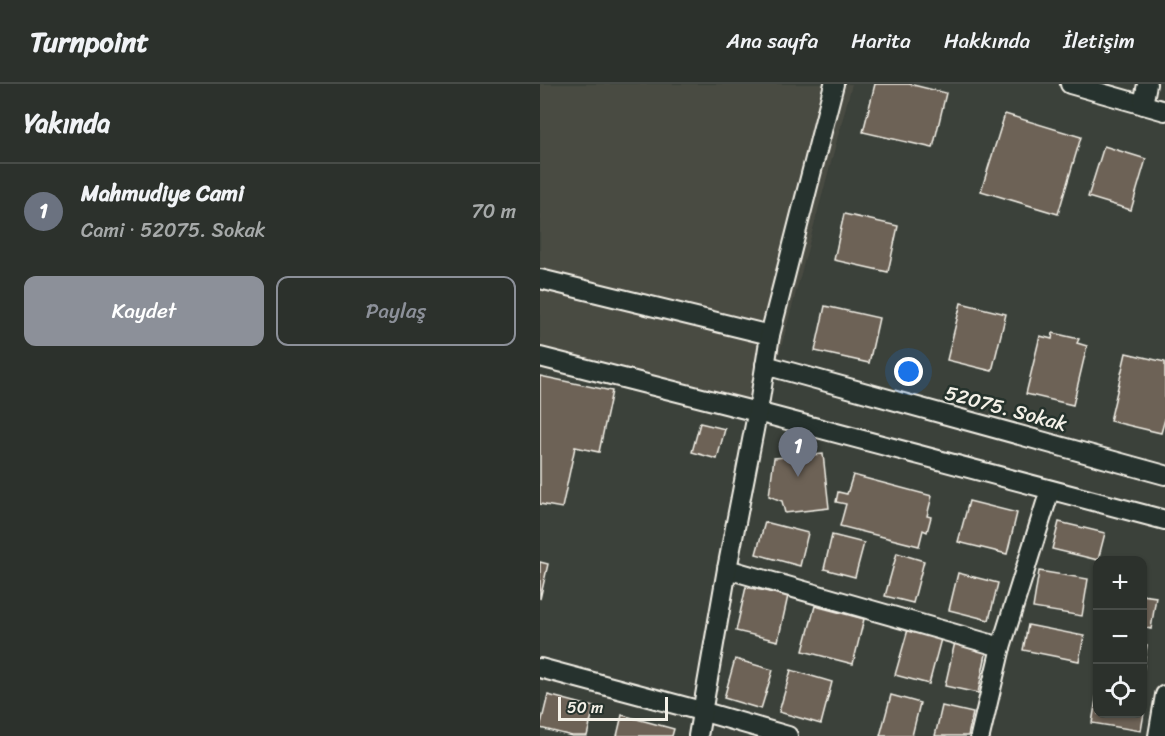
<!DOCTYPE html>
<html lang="tr">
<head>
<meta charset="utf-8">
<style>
	body { margin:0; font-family:Sriracha,sans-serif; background:#383d38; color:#f1f3f6 }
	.controls { position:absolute; right:18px; bottom:18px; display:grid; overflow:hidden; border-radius:12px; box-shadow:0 2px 4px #0004 }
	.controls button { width:54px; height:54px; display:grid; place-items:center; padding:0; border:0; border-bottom:2px solid #484c48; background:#2c312c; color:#f1f3f6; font:30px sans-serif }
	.scale { position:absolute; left:18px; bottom:15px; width:110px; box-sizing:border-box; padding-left:6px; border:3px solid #f4f1e8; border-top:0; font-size:16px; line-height:21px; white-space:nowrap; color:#f4f1e8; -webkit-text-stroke:4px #26332d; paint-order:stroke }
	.you { position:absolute; left:369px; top:288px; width:21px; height:21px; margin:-15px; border:4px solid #fff; border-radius:50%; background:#1a73e8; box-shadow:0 0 0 9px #1a73e833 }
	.badge { display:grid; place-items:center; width:39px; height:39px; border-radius:50%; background:#8c9099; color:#fff; font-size:20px; font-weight:700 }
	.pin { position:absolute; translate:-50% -50px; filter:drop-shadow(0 2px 3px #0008) }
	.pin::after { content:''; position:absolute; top:32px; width:21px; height:18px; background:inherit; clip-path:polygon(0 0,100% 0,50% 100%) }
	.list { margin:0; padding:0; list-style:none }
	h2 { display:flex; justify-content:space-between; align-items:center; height:78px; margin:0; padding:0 24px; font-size:26px }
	h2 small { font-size:20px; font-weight:400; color:#a6a9a9 }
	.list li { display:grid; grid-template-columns:39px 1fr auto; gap:18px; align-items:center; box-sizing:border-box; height:96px; padding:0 24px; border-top:2px solid #484c48 }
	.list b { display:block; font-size:22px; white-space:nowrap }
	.list p { margin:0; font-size:20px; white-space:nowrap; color:#a6a9a9 }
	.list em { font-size:20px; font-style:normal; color:#a6a9a9 }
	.actions { display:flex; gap:12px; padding:18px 24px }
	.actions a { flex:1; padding:14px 0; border:2px solid #8c9099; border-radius:12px; text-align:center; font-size:21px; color:#8c9099 }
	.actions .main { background:#8c9099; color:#fff }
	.icon { flex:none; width:33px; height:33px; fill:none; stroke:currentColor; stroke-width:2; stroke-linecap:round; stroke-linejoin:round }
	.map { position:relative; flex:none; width:625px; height:652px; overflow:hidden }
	header { display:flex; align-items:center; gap:36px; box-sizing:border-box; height:84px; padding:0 30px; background:#2c312c; border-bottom:2px solid #484c48 }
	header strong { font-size:28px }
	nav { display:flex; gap:33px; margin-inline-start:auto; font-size:21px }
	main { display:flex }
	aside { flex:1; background:#2c312c }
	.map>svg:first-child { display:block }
</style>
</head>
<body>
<header>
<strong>Turnpoint</strong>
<nav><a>Ana sayfa</a><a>Harita</a><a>Hakkında</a><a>İletişim</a></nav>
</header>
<main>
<aside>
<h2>Yakında<small></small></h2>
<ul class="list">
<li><span class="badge" style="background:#6b7280">1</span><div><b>Mahmudiye Cami</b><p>Cami · 52075. Sokak</p></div><em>70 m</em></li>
</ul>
<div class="actions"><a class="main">Kaydet</a><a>Paylaş</a></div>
</aside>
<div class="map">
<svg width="625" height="652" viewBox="0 0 625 652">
	<rect width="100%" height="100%" fill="#3b413a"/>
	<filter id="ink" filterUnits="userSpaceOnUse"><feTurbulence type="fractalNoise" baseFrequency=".0167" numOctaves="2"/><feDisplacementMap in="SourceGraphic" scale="12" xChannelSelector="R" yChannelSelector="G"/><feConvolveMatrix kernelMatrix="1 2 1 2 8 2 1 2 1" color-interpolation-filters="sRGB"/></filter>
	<g filter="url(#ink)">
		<!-- built -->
		<path fill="#4a4b43" d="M 0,0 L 312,0 L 225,323 L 0,271 Z"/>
		<!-- building -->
		<g fill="#6d6257" stroke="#f4f1e8" stroke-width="1.5">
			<path d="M 335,0 L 369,0 L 406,9 L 393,64 L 323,48 Z"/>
			<path d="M 465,30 L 541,53 L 518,130 L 441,107 Z"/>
			<path d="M 564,62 L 606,75 L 591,126 L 548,113 Z"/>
			<path d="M 304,130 L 358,142 L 348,188 L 294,176 Z"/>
			<path d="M 421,219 L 466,230 L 452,287 L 407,276 Z"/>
			<path d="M 285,222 L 339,234 L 329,279 L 275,267 Z"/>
			<path d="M 513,249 L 539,255 L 537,259 L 547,262 L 533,321 L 486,310 L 500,252 L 512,255 Z"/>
			<path d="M 586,269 L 625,278 L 625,335 L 621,349 L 570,337 Z"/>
			<path d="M 0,292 L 72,307 L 59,368 L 35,363 L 22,424 L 0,420 Z"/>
			<path d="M 160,339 L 185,345 L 177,375 L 152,368 Z"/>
			<path d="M 283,370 L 289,424 L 245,429 L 242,417 L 229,412 L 234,374 Z"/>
			<path d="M 313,391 L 392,412 L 387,432 L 391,433 L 387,448 L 383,446 L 379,462 L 300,442 L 306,420 L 296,418 L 298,408 L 307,410 Z"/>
			<path d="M 429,417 L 477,429 L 467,470 L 418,458 Z"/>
			<path d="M 225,438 L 268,449 L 260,482 L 216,470 Z"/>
			<path d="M 519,438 L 565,449 L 558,476 L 512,465 Z"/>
			<path d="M 292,451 L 324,459 L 315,493 L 284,485 Z"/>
			<path d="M 357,469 L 384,477 L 373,519 L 345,512 Z"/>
			<path d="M 0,478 L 8,480 L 0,515 Z"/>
			<path d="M 499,487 L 548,495 L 542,532 L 493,524 Z"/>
			<path d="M 418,489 L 458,499 L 449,536 L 409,526 Z"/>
			<path d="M 206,503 L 248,512 L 238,557 L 196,547 Z"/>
			<path d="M 602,511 L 616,513 L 611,545 L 602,543 Z"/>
			<path d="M 275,522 L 324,535 L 313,580 L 263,567 Z"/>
			<path d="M 488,541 L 544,552 L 539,577 L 483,566 Z"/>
			<path d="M 369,542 L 402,551 L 389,600 L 355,591 Z"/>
			<path d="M 415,558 L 447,565 L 438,609 L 405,602 Z"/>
			<path d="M 602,560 L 607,561 L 603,588 L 602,588 Z"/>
			<path d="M 195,575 L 233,586 L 221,625 L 184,614 Z"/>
			<path d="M 251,586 L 292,598 L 281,640 L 239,628 Z"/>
			<path d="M 557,610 L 558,630 L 602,630 L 602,617 L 606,617 L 601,647 L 552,639 Z"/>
			<path d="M 8,611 L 54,623 L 47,652 L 32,652 L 0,644 Z"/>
			<path d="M 351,611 L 380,619 L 372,652 L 340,652 Z"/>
			<path d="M 402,622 L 433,629 L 428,652 L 395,652 Z"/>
			<path d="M 82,631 L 134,645 L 132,652 L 77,652 Z"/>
		</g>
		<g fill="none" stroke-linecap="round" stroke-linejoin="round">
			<defs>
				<g id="minor">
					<path d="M 530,0 L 625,27"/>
					<path d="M 603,21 L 607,0"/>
					<path d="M 0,195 L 230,251"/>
					<path d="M 0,273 L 217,328 L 625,436"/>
					<path d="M 225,281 L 625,391"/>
					<path d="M 187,485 L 461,563"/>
					<path d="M 0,584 L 161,627 L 248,652"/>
					<path d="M 158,652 L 187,485 L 220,315 L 230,251 L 294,0"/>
					<path d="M 440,652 L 461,563 L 510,406"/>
					<path d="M 618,652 L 625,611"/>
				</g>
			</defs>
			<!-- minor casing -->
			<use href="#minor" stroke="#f4f1e8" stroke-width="22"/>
			<!-- minor -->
			<use href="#minor" stroke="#26332d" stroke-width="18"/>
		</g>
	</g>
	<g text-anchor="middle" stroke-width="5" stroke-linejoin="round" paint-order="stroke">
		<!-- street labels -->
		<g font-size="20" fill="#f4f1e8" stroke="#26332d">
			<text transform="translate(466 324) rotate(15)" y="7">52075. Sokak</text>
		</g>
	</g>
</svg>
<div class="controls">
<button>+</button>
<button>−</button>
<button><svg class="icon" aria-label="locate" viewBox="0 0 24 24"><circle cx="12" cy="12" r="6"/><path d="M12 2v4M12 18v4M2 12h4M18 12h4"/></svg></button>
</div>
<div class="scale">50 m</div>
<div class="you"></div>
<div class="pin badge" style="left:258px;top:393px;background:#6b7280">1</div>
</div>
</main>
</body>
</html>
